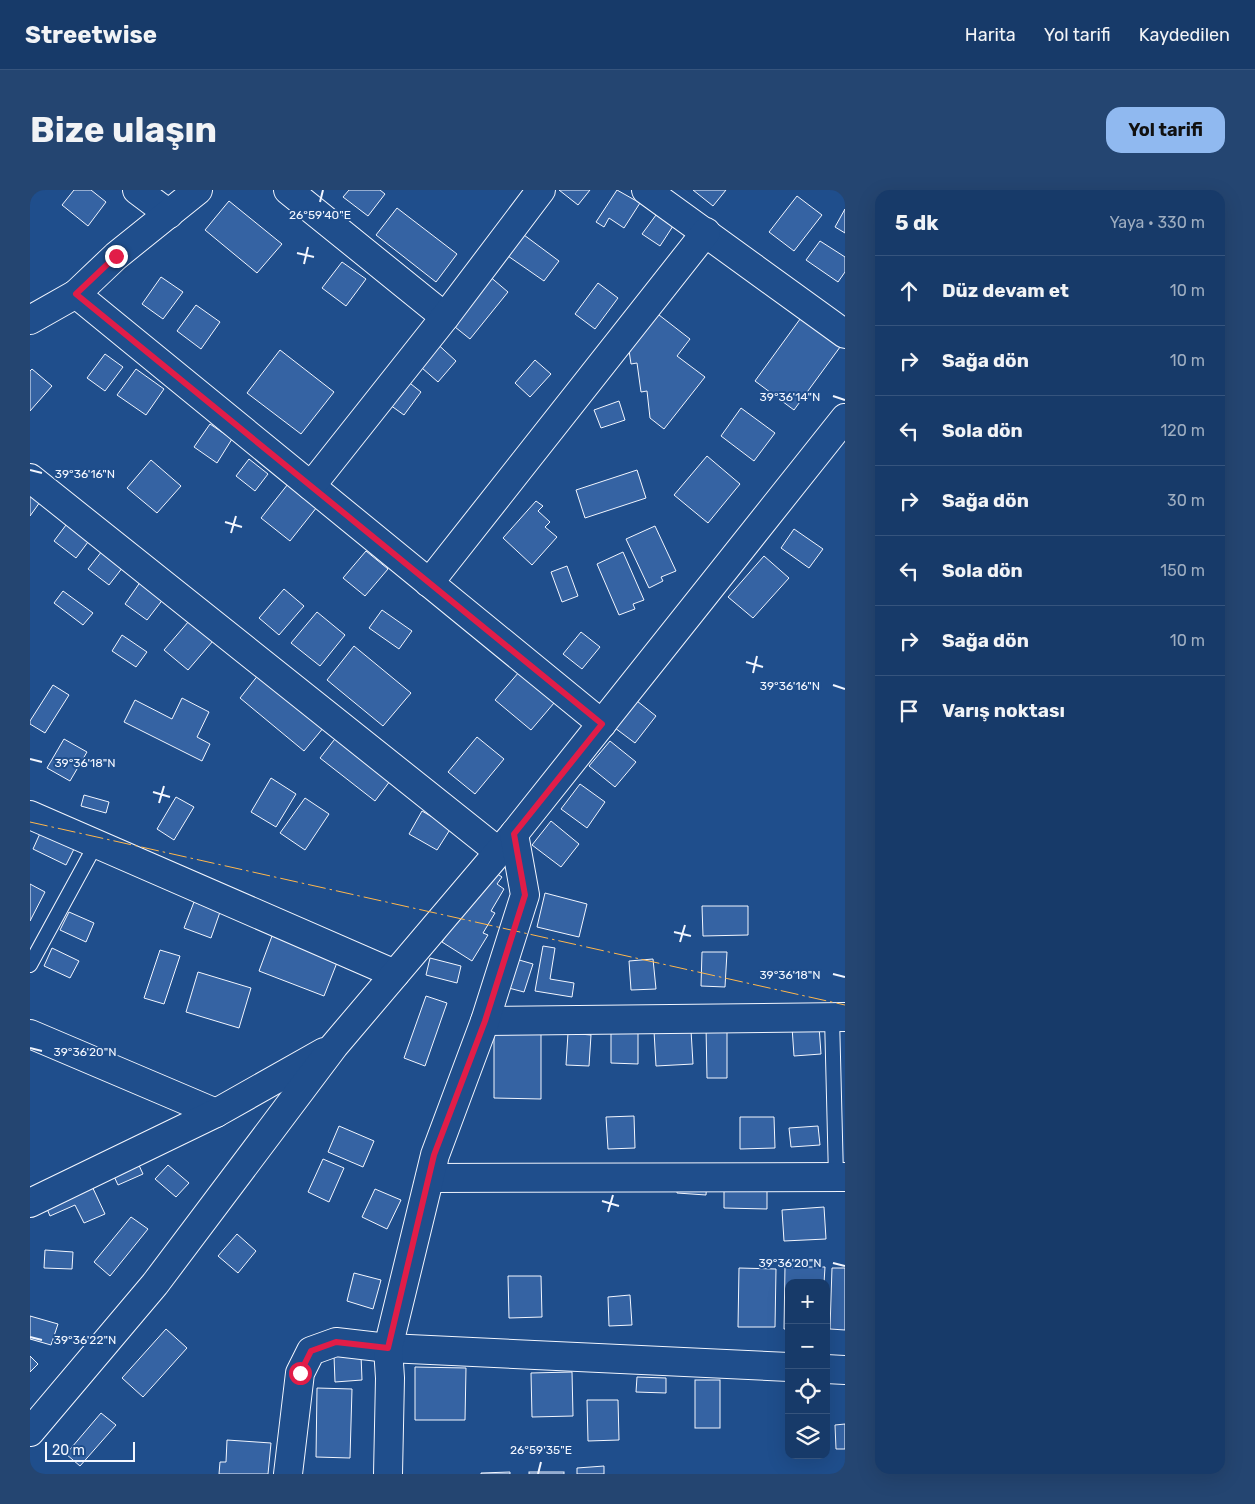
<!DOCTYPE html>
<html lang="tr">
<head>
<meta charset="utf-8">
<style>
	body { margin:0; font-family:Rubik,sans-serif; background:#244571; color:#f1f3f6 }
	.controls { position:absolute; right:15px; bottom:15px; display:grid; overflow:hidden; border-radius:10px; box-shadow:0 5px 20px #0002 }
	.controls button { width:45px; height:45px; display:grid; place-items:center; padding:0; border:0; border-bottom:1px solid #36547d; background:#173a69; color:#f1f3f6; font:25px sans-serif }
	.scale { position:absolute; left:15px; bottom:12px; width:90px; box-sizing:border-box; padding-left:5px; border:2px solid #f2f6ff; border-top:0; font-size:14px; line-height:18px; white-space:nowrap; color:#f2f6ff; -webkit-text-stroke:4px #1f4e8c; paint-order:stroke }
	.stop { position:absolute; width:15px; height:15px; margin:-11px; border:4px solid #e11d48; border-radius:50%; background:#fff }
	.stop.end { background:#e11d48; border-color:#fff; box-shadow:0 1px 5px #0008 }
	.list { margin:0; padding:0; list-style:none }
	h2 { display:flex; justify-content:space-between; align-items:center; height:65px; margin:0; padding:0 20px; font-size:21px }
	h2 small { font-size:16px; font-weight:400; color:#9eadc0 }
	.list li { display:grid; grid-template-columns:32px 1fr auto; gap:15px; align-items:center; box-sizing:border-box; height:70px; padding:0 20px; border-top:1px solid #36547d }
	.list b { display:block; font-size:19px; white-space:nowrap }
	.list em { font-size:16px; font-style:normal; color:#9eadc0 }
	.icon { flex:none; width:28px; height:28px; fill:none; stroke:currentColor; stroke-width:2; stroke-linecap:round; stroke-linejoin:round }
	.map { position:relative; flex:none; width:815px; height:1284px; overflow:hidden; border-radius:15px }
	header { display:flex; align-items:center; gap:30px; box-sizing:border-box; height:70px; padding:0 25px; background:#173a69; border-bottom:1px solid #36547d }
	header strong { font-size:24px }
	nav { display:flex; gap:28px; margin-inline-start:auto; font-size:18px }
	.intro { display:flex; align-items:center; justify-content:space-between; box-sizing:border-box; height:120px; padding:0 30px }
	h1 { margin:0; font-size:35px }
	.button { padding:12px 22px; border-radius:15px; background:#90b9f0; color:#111; font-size:18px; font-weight:700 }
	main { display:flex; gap:30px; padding:0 30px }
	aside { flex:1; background:#173a69; border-radius:15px; box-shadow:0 5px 20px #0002 }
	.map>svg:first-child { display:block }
</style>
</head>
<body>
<header>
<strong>Streetwise</strong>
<nav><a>Harita</a><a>Yol tarifi</a><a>Kaydedilen</a></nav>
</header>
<div class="intro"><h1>Bize ulaşın</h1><a class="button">Yol tarifi</a></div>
<main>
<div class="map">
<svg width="815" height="1284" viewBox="0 0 815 1284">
	<rect width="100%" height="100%" fill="#1f4e8c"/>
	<!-- building -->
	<g fill="#3563a3" stroke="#f2f6ff">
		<path d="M 44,0 L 61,0 L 76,12 L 58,36 L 32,15 Z"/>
		<path d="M 319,0 L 350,0 L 355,4 L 338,26 L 313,7 Z"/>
		<path d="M 529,0 L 560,0 L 548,15 Z"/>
		<path d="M 587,0 L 610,13 L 594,38 L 579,28 L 574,37 L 566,32 Z"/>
		<path d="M 663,0 L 696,0 L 683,16 Z"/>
		<path d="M 767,6 L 792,25 L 764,61 L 739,42 Z"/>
		<path d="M 199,11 L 252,54 L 227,83 L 175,40 Z"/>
		<path d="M 367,18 L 427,64 L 406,92 L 346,45 Z"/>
		<path d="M 815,19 L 815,43 L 805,37 Z"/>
		<path d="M 626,25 L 643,36 L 630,56 L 612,44 Z"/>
		<path d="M 494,45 L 529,71 L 514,91 L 478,66 Z"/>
		<path d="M 790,51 L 815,67 L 815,82 L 808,92 L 776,70 Z"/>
		<path d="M 312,72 L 336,89 L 316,116 L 292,98 Z"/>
		<path d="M 458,85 L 478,102 L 440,149 L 420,133 Z"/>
		<path d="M 131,87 L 153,102 L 133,129 L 112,114 Z"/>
		<path d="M 568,93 L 588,108 L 565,139 L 545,124 Z"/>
		<path d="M 166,115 L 190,132 L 171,159 L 147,141 Z"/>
		<path d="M 620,118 L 660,149 L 647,166 L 675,187 L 634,239 L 620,228 L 617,201 L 611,202 L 607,173 L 601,174 L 597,147 Z"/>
		<path d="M 773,125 L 813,153 L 764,220 L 725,191 Z"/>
		<path d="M 403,150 L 426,171 L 408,192 L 384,171 Z"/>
		<path d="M 250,160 L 304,202 L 271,244 L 217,203 Z"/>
		<path d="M 75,164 L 93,177 L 75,201 L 57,188 Z"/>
		<path d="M 505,170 L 521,184 L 500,207 L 485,193 Z"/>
		<path d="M 2,179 L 22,196 L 0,221 L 0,181 Z"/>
		<path d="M 106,179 L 134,199 L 116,225 L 87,205 Z"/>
		<path d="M 371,186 L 391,202 L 374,225 L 353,210 Z"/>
		<path d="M 589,211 L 595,230 L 571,238 L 564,220 Z"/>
		<path d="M 711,218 L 745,243 L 724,271 L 691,246 Z"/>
		<path d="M 180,234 L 202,249 L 187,273 L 164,257 Z"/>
		<path d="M 677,266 L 710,294 L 678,333 L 644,305 Z"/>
		<path d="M 219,269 L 238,284 L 225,301 L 206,286 Z"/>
		<path d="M 121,270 L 151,296 L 127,323 L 97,298 Z"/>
		<path d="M 607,280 L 616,308 L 555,328 L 546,300 Z"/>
		<path d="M 258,294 L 287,317 L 260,351 L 231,328 Z"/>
		<path d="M 0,304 L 10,312 L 0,326 Z"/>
		<path d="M 506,311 L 513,316 L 508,321 L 520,332 L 515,337 L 527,347 L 502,375 L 473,348 Z"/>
		<path d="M 39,331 L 61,348 L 46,368 L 24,351 Z"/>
		<path d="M 625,336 L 646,381 L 631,387 L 633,391 L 619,398 L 596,349 Z"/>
		<path d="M 764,339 L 793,359 L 779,378 L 751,358 Z"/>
		<path d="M 72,361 L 93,377 L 79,395 L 58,379 Z"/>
		<path d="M 336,361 L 358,379 L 335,406 L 313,388 Z"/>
		<path d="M 593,362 L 614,410 L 603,414 L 605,419 L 589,425 L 567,374 Z"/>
		<path d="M 734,366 L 759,388 L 723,428 L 698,407 Z"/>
		<path d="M 537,376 L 548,406 L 532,412 L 521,382 Z"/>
		<path d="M 111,391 L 134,408 L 117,430 L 95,414 Z"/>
		<path d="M 254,399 L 274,416 L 249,445 L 229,428 Z"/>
		<path d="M 33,401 L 63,423 L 53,435 L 24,413 Z"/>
		<path d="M 352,420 L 382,441 L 369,459 L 339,438 Z"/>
		<path d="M 287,422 L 315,445 L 290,476 L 261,453 Z"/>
		<path d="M 159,431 L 183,451 L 158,480 L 134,460 Z"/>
		<path d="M 551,442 L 570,457 L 552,479 L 533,464 Z"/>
		<path d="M 92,445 L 117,462 L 106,477 L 82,461 Z"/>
		<path d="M 324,456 L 381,503 L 353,536 L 297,490 Z"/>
		<path d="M 495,475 L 530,506 L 501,540 L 465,510 Z"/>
		<path d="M 229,484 L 294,537 L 274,561 L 210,508 Z"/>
		<path d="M 23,495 L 39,505 L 15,543 L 0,534 L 0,531 Z"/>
		<path d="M 152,508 L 179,522 L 167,547 L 180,554 L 172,571 L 94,532 L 105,510 L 142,529 Z"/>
		<path d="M 607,511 L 626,526 L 605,553 L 585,538 Z"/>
		<path d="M 308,545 L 363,587 L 345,611 L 290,568 Z"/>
		<path d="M 447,547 L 474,569 L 445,604 L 418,582 Z"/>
		<path d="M 34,549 L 57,562 L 40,591 L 17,578 Z"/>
		<path d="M 580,551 L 606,572 L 585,597 L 559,576 Z"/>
		<path d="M 241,588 L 266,604 L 246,637 L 221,622 Z"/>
		<path d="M 550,594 L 575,612 L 557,638 L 531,619 Z"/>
		<path d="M 54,605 L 79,612 L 76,623 L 51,616 Z"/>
		<path d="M 146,607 L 164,617 L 144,650 L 127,639 Z"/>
		<path d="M 275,608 L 299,624 L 275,660 L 250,643 Z"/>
		<path d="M 392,621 L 421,638 L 407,660 L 379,644 Z"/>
		<path d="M 521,631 L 549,654 L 531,677 L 502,655 Z"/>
		<path d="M 12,639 L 46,655 L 36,675 L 3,659 Z"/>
		<path d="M 463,681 L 472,687 L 467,694 L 474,699 L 461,721 L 465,723 L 453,743 L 458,745 L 442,771 L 412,752 L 435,715 L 440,718 Z"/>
		<path d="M 0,694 L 15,702 L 0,731 Z"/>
		<path d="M 515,703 L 557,714 L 549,747 L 507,737 Z"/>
		<path d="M 164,712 L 190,722 L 181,748 L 154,738 Z"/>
		<path d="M 672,716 L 718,716 L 718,745 L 673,746 Z"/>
		<path d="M 39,722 L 64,733 L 56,752 L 30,740 Z"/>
		<path d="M 242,746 L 308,770 L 294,806 L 229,781 Z"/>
		<path d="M 513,756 L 525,758 L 520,789 L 544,793 L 542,807 L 505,801 Z"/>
		<path d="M 22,758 L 49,771 L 40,788 L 14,776 Z"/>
		<path d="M 130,760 L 150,766 L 134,814 L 114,808 Z"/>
		<path d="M 672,762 L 697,762 L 695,797 L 671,796 Z"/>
		<path d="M 479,767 L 503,774 L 494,802 L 471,796 Z"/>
		<path d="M 400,768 L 431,776 L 427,793 L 396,785 Z"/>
		<path d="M 623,769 L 626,799 L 601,800 L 599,771 Z"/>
		<path d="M 168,782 L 221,798 L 209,838 L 156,822 Z"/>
		<path d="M 396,806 L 417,813 L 395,876 L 374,868 Z"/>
		<path d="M 676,836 L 697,836 L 697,888 L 677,888 Z"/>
		<path d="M 789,836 L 791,864 L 764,866 L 762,837 Z"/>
		<path d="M 464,838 L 511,839 L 511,909 L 464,908 Z"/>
		<path d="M 581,838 L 608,838 L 608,874 L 581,873 Z"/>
		<path d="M 661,840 L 663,874 L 626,876 L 624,841 Z"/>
		<path d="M 538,843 L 561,845 L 559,876 L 536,875 Z"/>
		<path d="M 604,926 L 605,958 L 578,959 L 576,927 Z"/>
		<path d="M 710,927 L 744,927 L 745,958 L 710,959 Z"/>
		<path d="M 309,936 L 344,951 L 333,977 L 298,962 Z"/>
		<path d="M 788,936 L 790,955 L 761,957 L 759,938 Z"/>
		<path d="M 293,969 L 314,978 L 299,1012 L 278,1002 Z"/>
		<path d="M 107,971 L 113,984 L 88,995 L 82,982 Z"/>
		<path d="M 138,975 L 159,993 L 146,1007 L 125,989 Z"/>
		<path d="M 647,989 L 677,990 L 676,1005 L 647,1003 Z"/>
		<path d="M 694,991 L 737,992 L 737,1019 L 694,1018 Z"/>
		<path d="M 60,992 L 75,1024 L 54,1033 L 45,1015 L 20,1026 L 15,1014 Z"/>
		<path d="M 345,999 L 371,1010 L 357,1039 L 332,1027 Z"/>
		<path d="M 794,1017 L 796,1049 L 754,1051 L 752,1020 Z"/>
		<path d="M 101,1027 L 118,1039 L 80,1086 L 64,1072 Z"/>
		<path d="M 207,1044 L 226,1061 L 208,1083 L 188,1066 Z"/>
		<path d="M 15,1060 L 43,1062 L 42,1079 L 14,1078 Z"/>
		<path d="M 755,1077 L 795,1077 L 794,1093 L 759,1093 L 759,1139 L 754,1139 Z"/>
		<path d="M 709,1078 L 746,1079 L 745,1137 L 708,1137 Z"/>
		<path d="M 802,1078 L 815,1078 L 815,1140 L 800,1139 Z"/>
		<path d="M 324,1083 L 351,1090 L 343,1119 L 317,1111 Z"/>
		<path d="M 478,1086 L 511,1086 L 512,1127 L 479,1128 Z"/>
		<path d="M 600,1105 L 602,1135 L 579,1136 L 578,1107 Z"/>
		<path d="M 0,1126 L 28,1134 L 21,1155 L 0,1149 Z"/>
		<path d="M 136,1139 L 157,1158 L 113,1207 L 92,1188 Z"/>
		<path d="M 331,1165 L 332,1190 L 305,1192 L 304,1166 Z"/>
		<path d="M 0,1166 L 8,1174 L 0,1182 Z"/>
		<path d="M 385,1177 L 436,1178 L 435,1230 L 385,1230 Z"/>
		<path d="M 542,1182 L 543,1226 L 502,1227 L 501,1183 Z"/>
		<path d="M 607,1187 L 636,1188 L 636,1203 L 606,1202 Z"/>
		<rect x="665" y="1190" width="25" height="48"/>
		<path d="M 287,1198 L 322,1199 L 320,1268 L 286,1267 Z"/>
		<path d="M 557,1210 L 588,1210 L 589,1250 L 558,1251 Z"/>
		<path d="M 71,1223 L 86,1235 L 50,1276 L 36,1264 Z"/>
		<path d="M 815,1234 L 815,1259 L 806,1259 L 805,1235 Z"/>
		<path d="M 197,1250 L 241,1253 L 238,1284 L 189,1284 L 190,1272 L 196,1272 Z"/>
		<path d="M 574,1276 L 574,1284 L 547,1284 L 547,1278 Z"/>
		<path d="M 480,1282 L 480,1284 L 451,1284 L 451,1283 Z"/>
		<rect x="499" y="1282" width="35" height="2"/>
	</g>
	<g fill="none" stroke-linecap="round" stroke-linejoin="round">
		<defs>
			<g id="lane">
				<path d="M 0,775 L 66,654"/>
				<path d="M 802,827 L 806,987"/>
			</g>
			<g id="street">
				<path d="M 107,0 L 139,24"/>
				<path d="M 258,0 L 415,127"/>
				<path d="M 616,0 L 815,144"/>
				<path d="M 46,104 L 572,534"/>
				<path d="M 0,130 L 46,104 L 86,66 L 168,0"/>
				<path d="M 0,288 L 469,662"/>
				<path d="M 281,296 L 415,127 L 511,0"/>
				<path d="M 399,393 L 676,42"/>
				<path d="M 0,625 L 365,784"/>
				<path d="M 455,831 L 815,827"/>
				<path d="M 0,844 L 186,923"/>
				<path d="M 400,988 L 815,987"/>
				<path d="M 0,1013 L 186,923 L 294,862"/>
				<path d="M 796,1179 L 815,1180"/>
				<path d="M 0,1242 L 125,1094 L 304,856 L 484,644 L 815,228"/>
				<path d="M 258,1284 L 270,1183 L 281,1161 L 306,1152 L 358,1158 L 759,1177"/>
				<path d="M 358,1284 L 360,1188 L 358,1158 L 405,965 L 455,831 L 495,705 L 484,644"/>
			</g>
		</defs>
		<!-- lane casing -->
		<use href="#lane" stroke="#f2f6ff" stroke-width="16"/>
		<!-- street casing -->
		<use href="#street" stroke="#f2f6ff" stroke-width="30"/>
		<!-- lane -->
		<use href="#lane" stroke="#1f4e8c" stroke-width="14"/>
		<!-- street -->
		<use href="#street" stroke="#1f4e8c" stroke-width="28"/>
		<!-- power -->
		<path stroke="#ffb74d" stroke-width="1" stroke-dasharray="18 4 2.5 4" stroke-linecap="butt" d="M 0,632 L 815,815"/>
	</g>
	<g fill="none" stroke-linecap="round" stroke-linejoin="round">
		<!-- route -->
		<path stroke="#e11d48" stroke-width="6" d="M 86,66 L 46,104 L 572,534 L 484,644 L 495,705 L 455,831 L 404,965 L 358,1158 L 306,1152 L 281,1161 L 270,1183"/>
	</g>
	<!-- ticks -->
	<path fill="none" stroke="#f2f6ff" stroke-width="2" d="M 290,12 L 293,0M 267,63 L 284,67M 274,74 L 278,57M 803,206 L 815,210M 0,280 L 12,283M 195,332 L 212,337M 201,343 L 206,326M 716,472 L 733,477M 723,483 L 727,466M 803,495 L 815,499M 0,569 L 12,572M 123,602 L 140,607M 129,613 L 134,596M 644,742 L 661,746M 650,752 L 655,735M 803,784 L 815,787M 0,858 L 12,861M 572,1011 L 589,1016M 578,1022 L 583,1005M 803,1073 L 815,1076M 0,1147 L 12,1150M 508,1284 L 511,1272"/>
	<g font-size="12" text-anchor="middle" fill="#f2f6ff" stroke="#1f4e8c" stroke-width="4" stroke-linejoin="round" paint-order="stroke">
		<text x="290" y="29">26°59'40"E</text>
		<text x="760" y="211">39°36'14"N</text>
		<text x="55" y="288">39°36'16"N</text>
		<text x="760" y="500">39°36'16"N</text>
		<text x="55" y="577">39°36'18"N</text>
		<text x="760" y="789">39°36'18"N</text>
		<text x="55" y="866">39°36'20"N</text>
		<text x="760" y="1077">39°36'20"N</text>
		<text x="55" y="1154">39°36'22"N</text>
		<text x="511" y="1264">26°59'35"E</text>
	</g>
</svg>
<div class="controls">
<button>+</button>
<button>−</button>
<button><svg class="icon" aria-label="locate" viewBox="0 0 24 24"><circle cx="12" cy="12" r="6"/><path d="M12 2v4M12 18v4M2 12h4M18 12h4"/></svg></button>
<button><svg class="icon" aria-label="layers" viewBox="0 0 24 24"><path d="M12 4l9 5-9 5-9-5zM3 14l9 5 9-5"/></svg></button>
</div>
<div class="scale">20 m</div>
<div class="stop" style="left:270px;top:1183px"></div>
<div class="stop end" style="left:86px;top:66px"></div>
</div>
<aside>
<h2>5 dk<small>Yaya · 330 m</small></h2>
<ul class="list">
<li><svg class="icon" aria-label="ahead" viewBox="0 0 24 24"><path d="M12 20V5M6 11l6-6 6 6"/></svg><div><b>Düz devam et</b></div><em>10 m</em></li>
<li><svg class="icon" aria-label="right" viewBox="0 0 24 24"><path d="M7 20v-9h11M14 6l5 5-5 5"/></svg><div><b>Sağa dön</b></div><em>10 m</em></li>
<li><svg class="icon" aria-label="left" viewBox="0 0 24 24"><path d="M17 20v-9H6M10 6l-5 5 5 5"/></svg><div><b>Sola dön</b></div><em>120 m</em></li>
<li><svg class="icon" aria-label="right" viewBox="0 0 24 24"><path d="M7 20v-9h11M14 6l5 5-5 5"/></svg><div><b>Sağa dön</b></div><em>30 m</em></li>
<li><svg class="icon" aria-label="left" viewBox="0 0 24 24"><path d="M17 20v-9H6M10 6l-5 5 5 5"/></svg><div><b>Sola dön</b></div><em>150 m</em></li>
<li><svg class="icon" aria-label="right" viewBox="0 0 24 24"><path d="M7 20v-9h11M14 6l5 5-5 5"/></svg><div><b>Sağa dön</b></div><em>10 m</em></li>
<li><svg class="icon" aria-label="arrive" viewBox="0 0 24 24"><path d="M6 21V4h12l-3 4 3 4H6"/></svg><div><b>Varış noktası</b></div></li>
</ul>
</aside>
</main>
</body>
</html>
